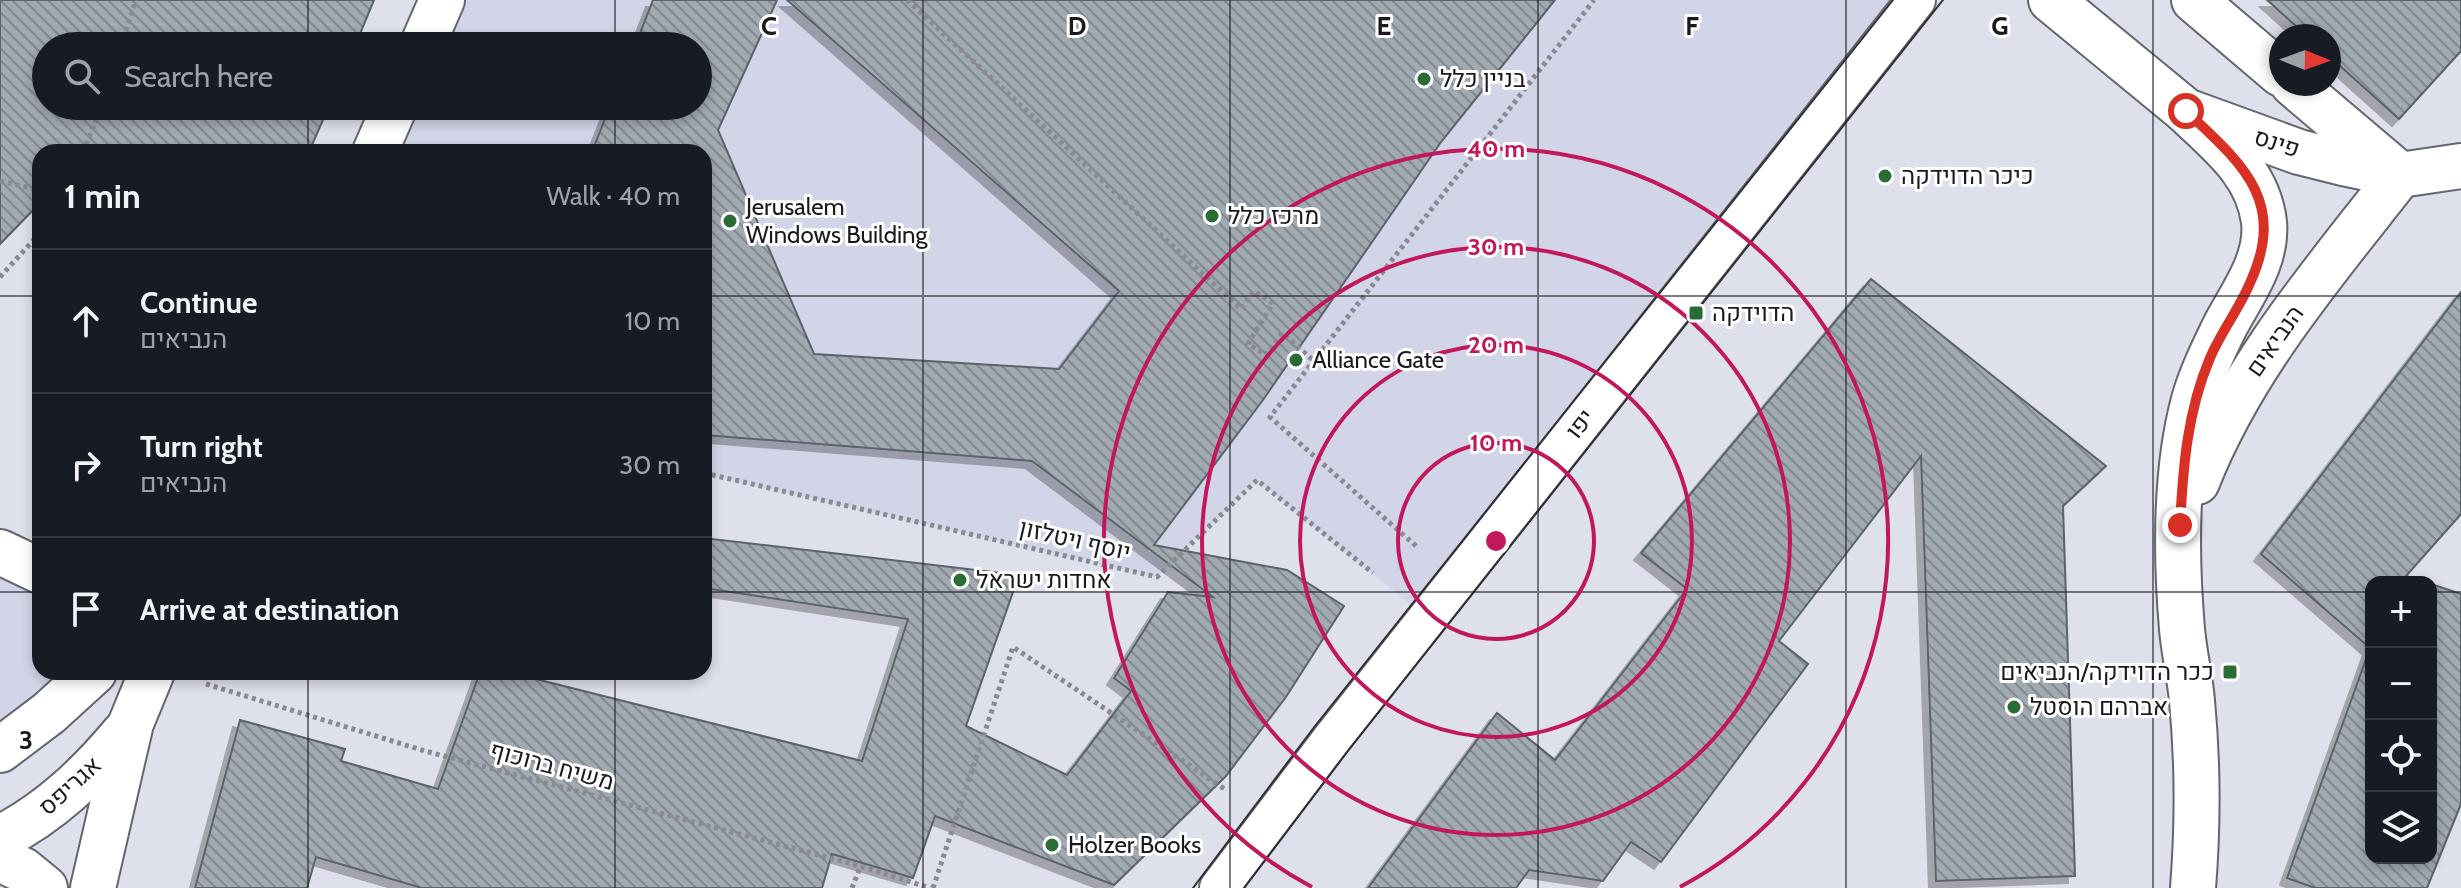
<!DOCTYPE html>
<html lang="en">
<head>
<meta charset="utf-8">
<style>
	body { margin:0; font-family:Cabin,Heebo,sans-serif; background:#242831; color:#f1f3f6 }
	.controls { position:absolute; right:24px; bottom:24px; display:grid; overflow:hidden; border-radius:16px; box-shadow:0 4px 12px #0003 }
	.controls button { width:72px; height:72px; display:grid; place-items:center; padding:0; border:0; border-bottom:2px solid #363941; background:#171b24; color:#f1f3f6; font:40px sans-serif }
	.compass { position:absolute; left:2269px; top:24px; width:72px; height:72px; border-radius:50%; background:#171b24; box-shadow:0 4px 12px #0003; rotate:91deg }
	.stop { position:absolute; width:24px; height:24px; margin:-18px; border:6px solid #d93025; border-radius:50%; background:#fff }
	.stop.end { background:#d93025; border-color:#fff; box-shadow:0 2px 8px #0008 }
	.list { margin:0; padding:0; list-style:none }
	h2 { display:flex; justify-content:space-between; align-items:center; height:104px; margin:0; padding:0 32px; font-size:34px }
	h2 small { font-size:26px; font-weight:400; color:#9ea1a6 }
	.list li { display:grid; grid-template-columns:52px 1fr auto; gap:24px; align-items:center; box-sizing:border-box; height:144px; padding:0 32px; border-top:2px solid #363941 }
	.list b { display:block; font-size:30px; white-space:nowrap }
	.list p { margin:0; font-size:26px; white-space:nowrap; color:#9ea1a6 }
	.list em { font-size:26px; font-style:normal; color:#9ea1a6 }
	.icon { flex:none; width:44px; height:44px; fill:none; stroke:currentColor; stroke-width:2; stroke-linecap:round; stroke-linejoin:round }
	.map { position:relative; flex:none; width:2461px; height:888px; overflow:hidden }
	.search { position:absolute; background:#171b24; box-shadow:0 4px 12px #0003; left:32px; top:32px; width:680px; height:88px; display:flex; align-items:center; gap:20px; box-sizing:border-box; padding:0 28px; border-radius:44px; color:#9ea1a6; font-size:30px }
	.panel { position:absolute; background:#171b24; box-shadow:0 4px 12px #0003; left:32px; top:144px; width:680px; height:536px; border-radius:24px }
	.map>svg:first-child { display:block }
</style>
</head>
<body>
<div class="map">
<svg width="2461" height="888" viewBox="0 0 2461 888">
	<defs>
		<pattern id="building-back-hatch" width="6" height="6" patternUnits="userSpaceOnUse" patternTransform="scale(2)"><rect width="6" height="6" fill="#a1a9b1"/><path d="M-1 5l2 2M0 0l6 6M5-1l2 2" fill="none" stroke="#82898f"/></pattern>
		<filter id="shadow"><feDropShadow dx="-7" dy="7" stdDeviation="0" flood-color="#0004"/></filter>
	</defs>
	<rect width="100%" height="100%" fill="#dee0eb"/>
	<!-- built -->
	<g fill="#d2d5e7">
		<path d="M 442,0 L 1916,0 L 1427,618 L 1257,480 L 1157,577 L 704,474 L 704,152 L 375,152 L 395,106 L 698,106 L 698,46 L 422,46 Z"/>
		<path d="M 0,552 L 40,570 L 40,672 L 94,672 L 0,750 Z"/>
	</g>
	<!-- building -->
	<g fill="url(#building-back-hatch)" stroke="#5b6269" stroke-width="2" filter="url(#shadow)">
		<path d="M 0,0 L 374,0 L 355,46 L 46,46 L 46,106 L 329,106 L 309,152 L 40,152 L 40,203 L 0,244 Z"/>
		<path d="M 653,0 L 777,0 L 718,130 L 814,354 L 1059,369 L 1119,291 L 787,0 L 1555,0 L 1441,142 L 1263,400 L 1154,545 L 1287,570 L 1344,606 L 1286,697 L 1226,776 L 1114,885 L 935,816 L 913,878 L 832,854 L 822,888 L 422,888 L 316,857 L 307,888 L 195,888 L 240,720 L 345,749 L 341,761 L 438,789 L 480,672 L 508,672 L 862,761 L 908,619 L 704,588 L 704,538 L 1019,575 L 966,726 L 1067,775 L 1131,691 L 1114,678 L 1168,592 L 1213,597 L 1032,461 L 704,435 L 704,152 L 592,152 L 610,106 L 698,106 L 698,46 L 635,46 Z"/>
		<path d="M 2267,0 L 2461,0 L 2461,51 L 2399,119 L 2329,56 L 2329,36 L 2307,36 Z"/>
		<path d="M 1871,279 L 2106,466 L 2063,506 L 2075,876 L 1936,881 L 1921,456 L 1779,641 L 1808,664 L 1661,862 L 1631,842 L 1603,881 L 1529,870 L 1516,888 L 1368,888 L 1497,713 L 1555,760 L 1687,589 L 1641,553 Z"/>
		<path d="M 2461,292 L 2461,514 L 2406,576 L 2425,582 L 2371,582 L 2371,858 L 2431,858 L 2431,584 L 2461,594 L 2461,804 L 2427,888 L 2315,888 L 2287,878 L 2370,648 L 2261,554 Z"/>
	</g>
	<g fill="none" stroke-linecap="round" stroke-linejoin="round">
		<defs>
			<path id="pedestrian" d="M 1219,888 L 1331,740 L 1916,0"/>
			<path id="minor" d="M 0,552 L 40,571"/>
			<g id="tertiary">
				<path d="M 2051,0 L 2186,111 L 2299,152 L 2343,163 L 2400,175 L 2461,166"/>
				<path d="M 2194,0 L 2281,74"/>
				<path d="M 422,46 L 442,0"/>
				<path d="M 2293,84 L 2398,173"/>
				<path d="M 2186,111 C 2220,144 2258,172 2264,222 C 2268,261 2241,295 2224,328 C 2213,351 2201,375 2194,400 C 2175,470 2176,558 2182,629 C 2184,653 2190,677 2192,701 C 2198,764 2198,825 2193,888"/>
				<path d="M 375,152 L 395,106"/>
				<path d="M 2197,482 C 2242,367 2324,272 2400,175"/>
				<path d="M 0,750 L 49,713 L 94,672"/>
				<path d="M 0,838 C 51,812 89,775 125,732"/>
				<path d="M 0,859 L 23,870 L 45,888"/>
				<path d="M 93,888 L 131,723 L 152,672"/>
			</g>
		</defs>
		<!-- pedestrian casing -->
		<use href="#pedestrian" stroke="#64666f" stroke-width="42"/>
		<!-- minor casing -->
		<use href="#minor" stroke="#64666f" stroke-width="48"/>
		<!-- tertiary casing -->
		<use href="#tertiary" stroke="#64666f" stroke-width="48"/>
		<!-- path -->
		<g stroke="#898a92" stroke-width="5" stroke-dasharray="4 4" stroke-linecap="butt">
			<path d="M 907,0 L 1241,309 L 1254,291 L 1273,303 L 1248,344 L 1266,355 L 1282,333 L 1314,361"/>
			<path d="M 121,46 L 136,0"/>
			<path d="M 83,152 L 102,106"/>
			<path d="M 0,181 L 40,190"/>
			<path d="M 0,277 L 40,233"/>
			<path d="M 704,473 L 1157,577 L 1257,480 L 1373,573"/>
			<path d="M 1416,546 L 1270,417 L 1594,0"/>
			<path d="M 206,684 L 425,751 L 860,866 L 930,888"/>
			<path d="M 852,888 L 860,867"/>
			<path d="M 933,888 L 1013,647 L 1226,790"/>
		</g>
		<!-- pedestrian -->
		<use href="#pedestrian" stroke="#fff" stroke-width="38"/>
		<!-- minor -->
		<use href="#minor" stroke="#fff" stroke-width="44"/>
		<!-- tertiary -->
		<use href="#tertiary" stroke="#fff" stroke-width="44"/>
		<!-- tram -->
		<g stroke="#303035" stroke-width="2">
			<path d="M 1193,888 L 1315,726 L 1893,0"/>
			<path d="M 1244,888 L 1347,752 L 1943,0"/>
		</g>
	</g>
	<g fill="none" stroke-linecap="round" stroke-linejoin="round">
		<!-- route -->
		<path stroke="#d93025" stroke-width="10" d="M 2180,525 C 2183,468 2187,412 2210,358 C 2221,332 2239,309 2250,283 C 2288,200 2241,163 2186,111"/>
	</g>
	<!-- grid -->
	<path fill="none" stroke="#1a1a1e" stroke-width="2" stroke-opacity="0.55" d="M 308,0 L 308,46M 615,0 L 615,46M 923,0 L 923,888M 1230,0 L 1230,888M 1538,0 L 1538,888M 1846,0 L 1846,888M 2153,0 L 2153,888M 308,106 L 308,152M 615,106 L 615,152M 0,296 L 40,296M 704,296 L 2461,296M 0,592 L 40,592M 704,592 L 2371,592M 2431,592 L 2461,592M 308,672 L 308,888M 615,672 L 615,888"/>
	<!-- distance rings -->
	<g fill="none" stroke="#c2185b" stroke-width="4">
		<circle cx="1496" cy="541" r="98"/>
		<circle cx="1496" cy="541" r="196"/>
		<circle cx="1496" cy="541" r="294"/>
		<path d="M1312 887A392 392 0 1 1 1680 887"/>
	</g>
	<!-- markers -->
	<g fill="#2b6b35" stroke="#fff" stroke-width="3">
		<circle cx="1424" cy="79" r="8"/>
		<circle cx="1885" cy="176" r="8"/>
		<circle cx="1212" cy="216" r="8"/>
		<circle cx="730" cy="221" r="8"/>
		<rect x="1688" y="305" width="16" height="16" rx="4"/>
		<circle cx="1296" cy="360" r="8"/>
		<circle cx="960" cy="580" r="8"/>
		<rect x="2222" y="664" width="16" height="16" rx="4"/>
		<circle cx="2014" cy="707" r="8"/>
		<circle cx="1052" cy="845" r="8"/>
	</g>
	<g text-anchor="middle" stroke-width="6" stroke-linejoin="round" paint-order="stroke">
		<!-- poi labels -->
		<g font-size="24" fill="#1a1a1e" stroke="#fff" text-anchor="start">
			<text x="1440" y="87">בניין כלל</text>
			<text x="1901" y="184">כיכר הדוידקה</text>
			<text x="746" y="215">Jerusalem<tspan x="746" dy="28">Windows Building</tspan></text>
			<text x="1228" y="224">מרכז כלל</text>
			<text x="1712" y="321">הדוידקה</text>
			<text x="1312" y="368">Alliance Gate</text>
			<text x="976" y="588">אחדות ישראל</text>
			<text x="2214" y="680" text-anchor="end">ככר הדוידקה/הנביאים</text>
			<text x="2030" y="715">אברהם הוסטל</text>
			<text x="1068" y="853">Holzer Books</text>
		</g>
		<!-- street labels -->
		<g font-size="24" fill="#1a1a1e" stroke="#fff">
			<text transform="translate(2277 143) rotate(18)" y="8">פינס</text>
			<text transform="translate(2275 341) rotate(-55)" y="8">הנביאים</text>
			<text transform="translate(1580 424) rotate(-52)" y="8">יפו</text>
			<text transform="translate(1075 540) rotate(13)" y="8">יוסף ויטלזון</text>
			<text transform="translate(552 766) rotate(15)" y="8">משיח ברוכוף</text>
			<text transform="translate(70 786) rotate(-42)" y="8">אגריפס</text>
		</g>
	</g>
	<g font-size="26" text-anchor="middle" font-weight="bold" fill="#1a1a1e" stroke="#fff" stroke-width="6" stroke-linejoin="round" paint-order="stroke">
		<text x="769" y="35">C</text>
		<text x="1077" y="35">D</text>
		<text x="1384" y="35">E</text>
		<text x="1692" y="35">F</text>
		<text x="2000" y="35">G</text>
		<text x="26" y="749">3</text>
	</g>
	<circle cx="1496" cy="541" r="12" fill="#c2185b" stroke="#fff" stroke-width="4"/>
	<g font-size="24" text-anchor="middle" font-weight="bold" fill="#c2185b" stroke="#fff" stroke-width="6" stroke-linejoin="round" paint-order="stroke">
		<text x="1496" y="157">40 m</text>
		<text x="1496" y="255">30 m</text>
		<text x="1496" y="353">20 m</text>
		<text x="1496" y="451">10 m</text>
	</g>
</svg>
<div class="controls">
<button>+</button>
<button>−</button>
<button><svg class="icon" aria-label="locate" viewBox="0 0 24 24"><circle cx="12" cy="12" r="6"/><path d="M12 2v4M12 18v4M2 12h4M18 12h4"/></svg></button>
<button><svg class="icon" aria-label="layers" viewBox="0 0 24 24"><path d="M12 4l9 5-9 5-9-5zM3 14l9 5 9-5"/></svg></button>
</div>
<svg class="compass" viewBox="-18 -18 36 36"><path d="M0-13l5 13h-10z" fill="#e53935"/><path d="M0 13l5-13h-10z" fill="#9ea1a6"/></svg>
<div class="stop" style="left:2186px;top:111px"></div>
<div class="stop end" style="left:2180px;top:525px"></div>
<div class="search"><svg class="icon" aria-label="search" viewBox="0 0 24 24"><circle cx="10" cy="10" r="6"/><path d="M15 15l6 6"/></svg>Search here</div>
<section class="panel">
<h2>1 min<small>Walk · 40 m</small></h2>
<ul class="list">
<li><svg class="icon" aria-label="ahead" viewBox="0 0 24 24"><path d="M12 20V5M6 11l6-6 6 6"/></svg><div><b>Continue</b><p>הנביאים</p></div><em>10 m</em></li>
<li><svg class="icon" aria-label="right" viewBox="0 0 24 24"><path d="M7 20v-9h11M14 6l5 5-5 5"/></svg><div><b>Turn right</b><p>הנביאים</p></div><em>30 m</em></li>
<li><svg class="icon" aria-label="arrive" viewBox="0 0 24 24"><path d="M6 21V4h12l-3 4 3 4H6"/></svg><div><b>Arrive at destination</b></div></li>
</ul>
</section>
</div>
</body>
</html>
